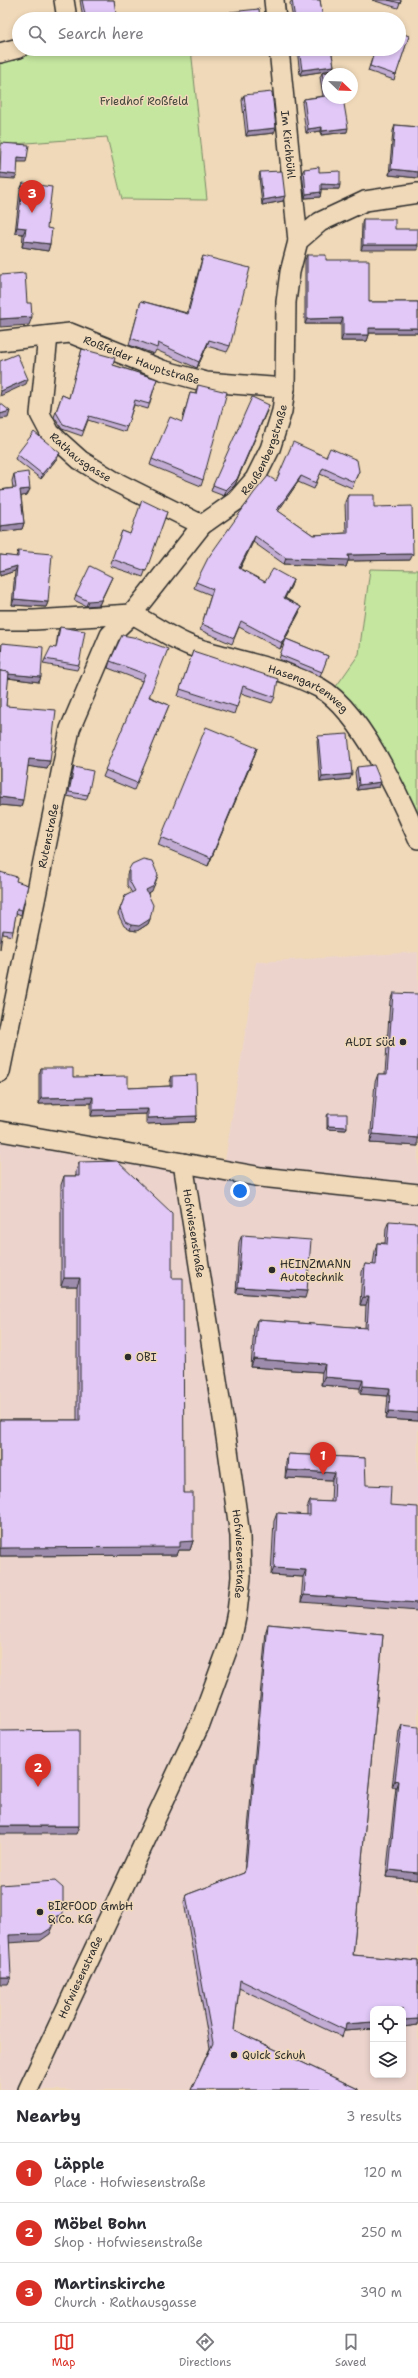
<!DOCTYPE html>
<html lang="en">
<head>
<meta charset="utf-8">
<style>
	body { margin:0; font-family:"Shantell Sans",sans-serif; background:#f2f2f3; color:#2b2b33 }
	.controls { position:absolute; right:12px; bottom:12px; display:grid; overflow:hidden; border-radius:8px; box-shadow:0 2px 6px #0003 }
	.controls button { width:36px; height:36px; display:grid; place-items:center; padding:0; border:0; border-bottom:1px solid #e1e1e2; background:#fff; color:#2b2b33; font:20px sans-serif }
	.compass { position:absolute; left:322px; top:68px; width:36px; height:36px; border-radius:50%; background:#fff; box-shadow:0 2px 6px #0003; rotate:113deg }
	.you { position:absolute; left:240px; top:1191px; width:14px; height:14px; margin:-10px; border:3px solid #fff; border-radius:50%; background:#1a73e8; box-shadow:0 0 0 6px #1a73e833 }
	.badge { display:grid; place-items:center; width:26px; height:26px; border-radius:50%; background:#d93025; color:#fff; font-size:13px; font-weight:700 }
	.pin { position:absolute; translate:-50% -33px; filter:drop-shadow(0 1px 2px #0008) }
	.pin::after { content:''; position:absolute; top:21px; width:14px; height:12px; background:inherit; clip-path:polygon(0 0,100% 0,50% 100%) }
	.list { margin:0; padding:0; list-style:none }
	h2 { display:flex; justify-content:space-between; align-items:center; height:52px; margin:0; padding:0 16px; font-size:17px }
	h2 small { font-size:13px; font-weight:400; color:#7c7c81 }
	.list li { display:grid; grid-template-columns:26px 1fr auto; gap:12px; align-items:center; box-sizing:border-box; height:60px; padding:0 16px; border-top:1px solid #e1e1e2 }
	.list b { display:block; font-size:15px; white-space:nowrap }
	.list p { margin:0; font-size:13px; white-space:nowrap; color:#7c7c81 }
	.list em { font-size:13px; font-style:normal; color:#7c7c81 }
	.icon { flex:none; width:22px; height:22px; fill:none; stroke:currentColor; stroke-width:2; stroke-linecap:round; stroke-linejoin:round }
	.map { position:relative; flex:none; width:418px; height:2090px; overflow:hidden }
	.search { position:absolute; background:#fff; box-shadow:0 2px 6px #0003; left:12px; right:12px; top:12px; height:44px; display:flex; align-items:center; gap:10px; box-sizing:border-box; padding:0 14px; border-radius:22px; color:#7c7c81; font-size:15px }
	.sheet { height:232px; background:#fff }
	nav { display:flex; justify-content:space-around; align-items:center; box-sizing:border-box; height:56px; border-top:1px solid #e1e1e2; background:#fff; font-size:11px; color:#7c7c81 }
	nav a { display:grid; justify-items:center; gap:2px }
	nav .on { color:#d93025 }
	.map>svg:first-child { display:block }
</style>
</head>
<body>
<div class="map">
<svg width="418" height="2090" viewBox="0 0 418 2090">
	<rect width="100%" height="100%" fill="#f0d9b9"/>
	<filter id="ink" filterUnits="userSpaceOnUse"><feTurbulence type="fractalNoise" baseFrequency=".025" numOctaves="2"/><feDisplacementMap in="SourceGraphic" scale="8" xChannelSelector="R" yChannelSelector="G"/><feConvolveMatrix kernelMatrix="1 2 1 2 8 2 1 2 1" color-interpolation-filters="sRGB"/></filter>
	<g filter="url(#ink)">
		<!-- built -->
		<path fill="#ecd4cc" fill-rule="evenodd" d="M 418,952 L 418,2090 L 0,2090 L 0,1121 L 225,1160 L 256,962 ZM 373,2009 L 403,2009 L 403,2075 L 373,2075 Z"/>
		<!-- green -->
		<g fill="#c4e69f" stroke="#788865">
			<path d="M 43,49 L 191,49 L 207,200 L 122,199 L 107,137 L 0,145 L 0,58 Z"/>
			<path d="M 370,569 L 418,570 L 418,818 L 404,784 L 363,720 L 333,691 L 359,654 Z"/>
		</g>
		<g fill="none" stroke-linecap="round" stroke-linejoin="round">
			<defs>
				<g id="minor">
					<path d="M 64,0 L 67,19"/>
					<path d="M 274,0 L 276,19"/>
					<path id="s1" d="M 279,49 L 298,241"/>
					<path d="M 0,53 L 19,48"/>
					<path id="s2" d="M 48,336 L 40,414 L 50,433 L 80,460 L 114,481 L 202,525"/>
					<path id="s3" d="M 0,341 L 70,333 L 162,370 L 206,382 L 285,388"/>
					<path id="s4" d="M 132,614 C 152,624 173,640 194,647 C 235,661 281,667 320,688 C 360,710 400,797 418,839"/>
					<path d="M 0,620 L 34,620 L 132,614"/>
					<path id="s5" d="M 0,1072 L 70,729 L 110,635 L 132,614 L 202,525 L 236,501 L 255,479 L 270,449 L 282,411 L 285,388 L 286,302 L 290,272 L 298,241 L 320,222 L 365,201 L 418,193"/>
					<path id="s6" d="M 0,1131 L 183,1163 L 228,1450 L 240,1536 L 241,1577 L 237,1612 L 232,1637 L 200,1724 L 28,2090"/>
					<path d="M 183,1163 L 261,1177 L 418,1194"/>
				</g>
			</defs>
			<!-- minor casing -->
			<use href="#minor" stroke="#2b2b2b" stroke-width="22"/>
			<!-- minor -->
			<use href="#minor" stroke="#f0d9b9" stroke-width="19"/>
		</g>
		<!-- wall -->
		<g fill="#c2acd4" stroke="#2b2b2b">
			<path d="M 80,0 L 114,0 L 114,19 L 83,19 Z"/>
			<path d="M 292,0 L 320,0 L 323,19 L 293,19 L 290,3 Z"/>
			<path d="M 372,0 L 401,0 L 398,8 Z"/>
			<path d="M 230,12 L 260,19 L 229,19 L 228,17 Z"/>
			<path d="M 409,36 L 394,80 L 368,71 L 375,49 Z"/>
			<path d="M 297,49 L 331,49 L 334,66 L 332,70 L 300,75 Z"/>
			<path d="M 322,73 L 347,132 L 321,135 L 321,131 L 306,133 L 302,103 L 304,99 L 323,96 L 320,77 Z"/>
			<path d="M 244,95 L 274,133 L 246,136 L 242,100 Z"/>
			<path d="M 395,125 L 418,127 L 418,178 L 389,175 L 393,131 Z"/>
			<path d="M 304,169 L 319,172 L 339,189 L 321,189 L 320,197 L 305,198 L 302,173 Z"/>
			<path d="M 260,172 L 283,201 L 262,205 L 259,177 Z"/>
			<path d="M 23,183 L 47,228 L 50,244 L 48,251 L 22,247 L 23,234 L 15,233 L 20,190 Z"/>
			<path d="M 363,219 L 395,229 L 361,250 L 362,223 Z"/>
			<path d="M 307,255 L 326,260 L 369,302 L 418,302 L 418,333 L 369,333 L 369,335 L 367,341 L 341,341 L 341,324 L 305,324 L 305,260 Z"/>
			<path d="M 203,256 L 230,346 L 227,352 L 207,346 L 197,368 L 156,350 L 154,354 L 129,345 L 139,308 L 141,301 L 187,313 L 201,262 Z"/>
			<path d="M 82,349 L 113,365 L 157,379 L 148,409 L 134,405 L 125,432 L 88,420 L 82,436 L 62,429 L 54,417 L 62,395 L 69,398 Z"/>
			<path d="M 198,385 L 203,480 L 201,486 L 150,465 L 152,459 L 182,422 L 190,393 L 195,394 Z"/>
			<path d="M 267,411 L 235,485 L 224,496 L 211,491 L 213,485 Z"/>
			<path d="M 17,454 L 58,457 L 41,479 L 15,459 Z"/>
			<path d="M 326,457 L 359,471 L 352,488 L 320,474 L 314,489 L 298,482 L 278,511 L 313,535 L 346,533 L 345,502 L 348,495 L 374,507 L 410,560 L 348,561 L 346,567 L 284,564 L 253,542 L 240,569 L 265,582 L 293,580 L 291,586 L 285,598 L 301,607 L 299,613 L 280,649 L 239,627 L 232,644 L 200,630 L 211,595 L 194,588 L 196,582 L 276,481 Z"/>
			<path d="M 14,474 L 30,489 L 27,495 L 21,496 L 24,523 L 22,529 L 0,532 L 0,490 L 13,488 L 12,481 Z"/>
			<path d="M 167,512 L 143,577 L 110,566 L 122,531 L 130,534 Z"/>
			<path d="M 18,551 L 48,602 L 46,607 L 12,605 L 15,571 L 0,576 L 0,555 L 16,557 Z"/>
			<path d="M 112,577 L 99,605 L 86,606 L 74,600 L 76,595 Z"/>
			<path d="M 60,627 L 79,665 L 77,670 L 43,664 L 45,659 L 56,648 L 58,632 Z"/>
			<path d="M 138,638 L 150,697 L 169,705 L 134,790 L 103,777 L 142,681 L 108,668 L 110,661 Z"/>
			<path d="M 286,639 L 328,656 L 320,676 L 279,659 Z"/>
			<path d="M 2,643 L 41,677 L 39,682 L 8,678 L 6,706 L 50,761 L 47,769 L 28,766 L 21,807 L 0,805 L 0,655 L 1,647 Z"/>
			<path d="M 193,651 L 275,697 L 272,703 L 241,693 L 234,714 L 178,696 Z"/>
			<path d="M 318,736 L 350,779 L 320,782 L 317,741 Z"/>
			<path d="M 254,757 L 208,866 L 158,845 L 161,837 Z"/>
			<path d="M 74,767 L 88,795 L 86,800 L 67,796 L 72,772 Z"/>
			<path d="M 357,767 L 381,782 L 379,787 L 357,790 L 355,772 Z"/>
			<path d="M 129,869 L 152,891 L 148,893 L 150,919 L 148,924 L 137,931 L 130,930 L 124,926 L 118,914 L 125,896 L 132,893 L 127,885 L 127,874 Z"/>
			<path d="M 0,872 L 16,881 L 22,910 L 21,915 L 16,913 L 13,931 L 12,936 L 3,934 Z"/>
			<path d="M 393,993 L 418,1146 L 370,1143 L 375,1082 L 378,1074 L 385,1074 L 390,1001 Z"/>
			<path d="M 41,1068 L 73,1077 L 128,1088 L 170,1086 L 170,1082 L 172,1076 L 197,1116 L 195,1122 L 146,1124 L 146,1114 L 91,1116 L 91,1103 L 39,1104 L 39,1074 Z"/>
			<path d="M 328,1114 L 347,1127 L 346,1130 L 327,1129 L 327,1116 Z"/>
			<path d="M 79,1162 L 172,1278 L 184,1493 L 193,1541 L 190,1550 L 179,1550 L 177,1555 L 0,1556 L 0,1420 L 77,1420 L 77,1286 L 61,1286 L 61,1185 L 64,1176 L 76,1176 L 76,1171 Z"/>
			<path d="M 389,1221 L 418,1421 L 386,1419 L 388,1396 L 360,1394 L 360,1388 L 321,1385 L 322,1372 L 251,1367 L 254,1328 L 257,1320 L 365,1328 L 366,1305 L 360,1305 L 362,1272 L 365,1264 L 373,1265 L 375,1251 L 377,1243 L 385,1243 L 386,1228 Z"/>
			<path d="M 242,1235 L 305,1298 L 236,1293 L 239,1242 Z"/>
			<path d="M 288,1454 L 365,1458 L 301,1602 L 303,1577 L 271,1575 L 274,1521 L 277,1513 L 307,1515 L 307,1508 L 310,1501 L 331,1502 L 332,1480 L 285,1478 L 286,1462 Z"/>
			<path d="M 268,1624 L 383,1635 L 353,1955 L 418,1961 L 418,2025 L 403,2027 L 403,2009 L 373,2009 L 373,2029 L 344,2031 L 342,2037 L 239,1988 L 234,2030 L 358,2089 L 358,2090 L 191,2090 L 210,2048 L 184,1902 L 186,1895 L 244,1873 L 266,1631 Z"/>
			<path d="M 402,1725 L 418,1880 L 386,1877 L 396,1787 L 392,1787 L 399,1732 Z"/>
		</g>
		<!-- shaded-wall -->
		<g fill="#9e8cad" stroke="#2b2b2b">
			<path d="M 116,14 L 114,19 L 88,19 Z"/>
			<path d="M 234,49 L 262,49 L 261,50 L 232,53 Z"/>
			<path d="M 334,66 L 332,70 L 300,75 L 302,70 Z"/>
			<path d="M 322,127 L 321,131 L 306,133 L 308,129 Z"/>
			<path d="M 276,128 L 274,133 L 246,136 L 248,131 Z"/>
			<path d="M 348,128 L 347,132 L 321,135 L 322,131 Z"/>
			<path d="M 18,157 L 27,158 L 26,162 L 16,162 Z"/>
			<path d="M 391,169 L 418,172 L 418,178 L 389,175 Z"/>
			<path d="M 0,173 L 17,175 L 15,179 L 0,178 Z"/>
			<path d="M 321,184 L 340,185 L 339,189 L 319,189 Z"/>
			<path d="M 321,192 L 320,197 L 305,198 L 306,194 Z"/>
			<path d="M 285,196 L 283,201 L 262,205 L 263,200 Z"/>
			<path d="M 17,227 L 26,228 L 23,234 L 15,233 Z"/>
			<path d="M 24,241 L 50,244 L 48,251 L 22,247 Z"/>
			<path d="M 363,245 L 418,245 L 418,250 L 361,250 Z"/>
			<path d="M 32,317 L 29,325 L 0,327 L 0,319 Z"/>
			<path d="M 343,318 L 341,324 L 305,324 L 307,319 Z"/>
			<path d="M 369,328 L 418,328 L 418,333 L 367,333 Z"/>
			<path d="M 343,335 L 369,335 L 367,341 L 341,341 Z"/>
			<path d="M 209,340 L 207,346 L 197,368 L 199,362 Z"/>
			<path d="M 28,379 L 26,384 L 0,396 L 1,391 Z"/>
			<path d="M 269,405 L 235,485 L 224,496 L 226,490 Z"/>
			<path d="M 10,411 L 8,418 L 0,419 L 0,414 Z"/>
			<path d="M 60,453 L 58,457 L 41,479 L 42,474 Z"/>
			<path d="M 301,476 L 298,482 L 275,516 L 277,510 Z"/>
			<path d="M 30,489 L 27,495 L 18,497 L 20,490 Z"/>
			<path d="M 24,523 L 22,529 L 0,532 L 0,526 Z"/>
			<path d="M 255,536 L 253,542 L 237,574 L 239,568 Z"/>
			<path d="M 413,554 L 410,560 L 348,561 L 346,567 L 284,564 L 286,558 L 348,555 Z"/>
			<path d="M 17,566 L 15,571 L 0,576 L 0,571 Z"/>
			<path d="M 112,577 L 99,605 L 86,606 L 88,601 Z"/>
			<path d="M 293,580 L 291,586 L 282,604 L 284,598 Z"/>
			<path d="M 14,599 L 48,602 L 46,607 L 12,605 Z"/>
			<path d="M 301,607 L 299,613 L 280,649 L 282,643 Z"/>
			<path d="M 0,673 L 41,677 L 39,682 L 0,677 Z"/>
			<path d="M 257,748 L 254,757 L 208,866 L 211,858 Z"/>
			<path d="M 29,759 L 50,761 L 47,769 L 26,766 Z"/>
			<path d="M 352,774 L 350,779 L 320,782 L 322,777 Z"/>
			<path d="M 381,782 L 379,787 L 357,790 L 359,785 Z"/>
			<path d="M 0,797 L 23,800 L 21,807 L 0,805 Z"/>
			<path d="M 158,875 L 152,891 L 145,895 L 146,890 Z"/>
			<path d="M 150,919 L 148,924 L 137,931 L 130,930 L 131,925 Z"/>
			<path d="M 93,1097 L 91,1103 L 39,1104 L 41,1098 Z"/>
			<path d="M 148,1109 L 146,1114 L 91,1116 L 93,1110 Z"/>
			<path d="M 197,1116 L 195,1122 L 146,1124 L 148,1118 Z"/>
			<path d="M 328,1126 L 347,1127 L 346,1130 L 327,1129 Z"/>
			<path d="M 373,1134 L 418,1138 L 418,1146 L 370,1143 Z"/>
			<path d="M 64,1278 L 80,1278 L 77,1286 L 61,1286 Z"/>
			<path d="M 238,1287 L 307,1291 L 305,1298 L 236,1293 Z"/>
			<path d="M 363,1297 L 369,1297 L 366,1305 L 360,1305 Z"/>
			<path d="M 254,1359 L 325,1364 L 322,1372 L 251,1367 Z"/>
			<path d="M 324,1377 L 363,1380 L 360,1388 L 321,1385 Z"/>
			<path d="M 363,1386 L 390,1388 L 388,1396 L 360,1394 Z"/>
			<path d="M 389,1411 L 418,1413 L 418,1421 L 386,1419 Z"/>
			<path d="M 287,1470 L 335,1473 L 332,1480 L 285,1478 Z"/>
			<path d="M 193,1541 L 190,1550 L 179,1550 L 177,1555 L 0,1556 L 0,1548 Z"/>
			<path d="M 274,1568 L 306,1570 L 303,1577 L 271,1575 Z"/>
			<path d="M 304,1595 L 418,1603 L 418,1611 L 301,1602 Z"/>
			<path d="M 395,1780 L 398,1781 L 396,1787 L 392,1787 Z"/>
			<path d="M 0,1826 L 79,1826 L 76,1834 L 0,1834 Z"/>
			<path d="M 389,1870 L 418,1873 L 418,1880 L 386,1877 Z"/>
			<path d="M 63,1913 L 61,1920 L 51,1927 L 53,1919 Z"/>
			<path d="M 53,1927 L 50,1934 L 40,1941 L 7,1943 L 9,1935 Z"/>
			<path d="M 0,1977 L 11,1977 L 8,1984 L 0,1984 Z"/>
			<path d="M 418,2019 L 418,2025 L 403,2027 L 403,2020 Z"/>
			<path d="M 373,2022 L 373,2029 L 344,2031 L 346,2024 Z"/>
		</g>
		<!-- building -->
		<g fill="#e1c8f7" stroke="#2b2b2b">
			<path d="M 82,0 L 114,0 L 116,14 L 86,19 Z"/>
			<path d="M 292,0 L 320,0 L 323,19 L 295,19 Z"/>
			<path d="M 388,0 L 401,0 L 400,3 Z"/>
			<path d="M 259,9 L 260,19 L 231,19 L 230,12 Z"/>
			<path d="M 399,32 L 409,36 L 396,75 L 370,66 L 375,49 L 399,49 Z"/>
			<path d="M 299,49 L 331,49 L 334,66 L 302,70 Z"/>
			<path d="M 339,70 L 339,74 L 328,74 L 328,98 L 343,98 L 348,128 L 322,131 L 322,127 L 308,129 L 304,99 L 326,96 L 322,73 Z"/>
			<path d="M 272,92 L 276,128 L 248,131 L 244,95 Z"/>
			<path d="M 395,125 L 418,127 L 418,172 L 391,169 Z"/>
			<path d="M 1,143 L 29,145 L 27,158 L 18,157 L 17,175 L 0,173 Z"/>
			<path d="M 319,167 L 319,172 L 340,171 L 340,185 L 321,184 L 321,192 L 306,194 L 304,169 Z"/>
			<path d="M 282,171 L 285,196 L 263,200 L 260,172 Z"/>
			<path d="M 23,183 L 52,187 L 47,228 L 52,229 L 50,244 L 24,241 L 26,228 L 17,227 Z"/>
			<path d="M 363,219 L 395,219 L 395,229 L 418,229 L 418,245 L 363,245 Z"/>
			<path d="M 307,255 L 326,255 L 326,260 L 369,260 L 369,302 L 418,302 L 418,328 L 369,328 L 369,335 L 343,335 L 343,318 L 307,319 Z"/>
			<path d="M 203,256 L 250,268 L 230,346 L 209,340 L 199,362 L 158,343 L 157,348 L 131,338 L 141,301 L 188,314 Z"/>
			<path d="M 25,273 L 27,303 L 31,303 L 32,317 L 0,319 L 0,275 Z"/>
			<path d="M 82,349 L 115,358 L 113,365 L 157,379 L 149,404 L 135,400 L 127,427 L 89,416 L 83,431 L 63,424 L 56,412 L 62,395 L 69,398 Z"/>
			<path d="M 17,354 L 28,379 L 1,391 L 0,389 L 0,361 Z"/>
			<path d="M 198,385 L 227,392 L 203,480 L 152,459 L 170,417 L 182,422 L 190,393 L 196,394 Z"/>
			<path d="M 252,397 L 269,405 L 237,479 L 226,490 L 213,485 Z"/>
			<path d="M 0,403 L 10,411 L 0,414 Z"/>
			<path d="M 34,432 L 60,453 L 42,474 L 17,454 Z"/>
			<path d="M 293,442 L 326,457 L 330,448 L 357,460 L 359,471 L 354,482 L 323,468 L 316,483 L 301,476 L 277,510 L 313,535 L 348,533 L 348,495 L 374,495 L 374,507 L 412,506 L 413,554 L 348,555 L 349,560 L 286,558 L 255,536 L 239,568 L 265,582 L 273,569 L 293,580 L 284,598 L 301,607 L 282,643 L 241,621 L 234,638 L 202,624 L 213,589 L 196,582 L 208,558 L 254,493 L 268,476 L 276,481 Z"/>
			<path d="M 28,472 L 30,489 L 20,490 L 24,523 L 0,526 L 0,490 L 16,488 L 14,474 Z"/>
			<path d="M 142,500 L 167,512 L 146,571 L 112,559 L 122,531 L 130,534 Z"/>
			<path d="M 18,551 L 52,554 L 48,602 L 14,599 L 17,566 L 0,571 L 0,555 L 18,557 Z"/>
			<path d="M 90,566 L 112,577 L 101,600 L 88,601 L 76,595 Z"/>
			<path d="M 60,627 L 85,631 L 79,665 L 45,659 L 51,647 L 56,648 Z"/>
			<path d="M 122,635 L 138,638 L 168,649 L 149,697 L 169,705 L 137,783 L 105,770 L 145,674 L 110,661 Z"/>
			<path d="M 286,639 L 328,656 L 322,672 L 280,655 Z"/>
			<path d="M 2,643 L 43,647 L 41,677 L 8,674 L 9,672 L 0,671 Z"/>
			<path d="M 193,651 L 278,679 L 275,697 L 243,686 L 237,707 L 180,689 Z"/>
			<path d="M 0,671 L 9,672 L 6,706 L 56,710 L 50,761 L 29,759 L 23,800 L 0,797 Z"/>
			<path d="M 206,727 L 257,748 L 211,858 L 161,837 Z"/>
			<path d="M 348,734 L 352,774 L 322,777 L 318,736 Z"/>
			<path d="M 374,765 L 381,782 L 359,785 L 357,767 Z"/>
			<path d="M 74,767 L 93,771 L 88,795 L 69,792 Z"/>
			<path d="M 143,859 L 152,861 L 158,875 L 154,886 L 146,890 L 153,905 L 150,919 L 139,926 L 131,925 L 125,922 L 120,909 L 125,896 L 135,891 L 129,880 L 129,869 L 132,864 Z"/>
			<path d="M 0,872 L 17,877 L 16,881 L 28,885 L 22,910 L 17,909 L 13,931 L 3,930 L 0,949 Z"/>
			<path d="M 393,993 L 418,994 L 418,1138 L 373,1134 L 378,1074 L 387,1074 Z"/>
			<path d="M 41,1068 L 73,1068 L 73,1077 L 128,1076 L 128,1088 L 172,1086 L 172,1076 L 196,1075 L 197,1116 L 148,1118 L 148,1109 L 93,1110 L 93,1097 L 41,1098 Z"/>
			<path d="M 328,1114 L 347,1114 L 347,1127 L 328,1126 Z"/>
			<path d="M 117,1161 L 172,1213 L 172,1278 L 183,1278 L 184,1493 L 193,1493 L 193,1541 L 180,1542 L 180,1547 L 0,1548 L 0,1420 L 80,1420 L 80,1278 L 64,1278 L 64,1176 L 79,1176 L 79,1162 Z"/>
			<path d="M 389,1221 L 418,1223 L 418,1413 L 389,1411 L 390,1388 L 363,1386 L 363,1380 L 324,1377 L 325,1364 L 254,1359 L 257,1320 L 367,1328 L 369,1297 L 363,1297 L 365,1264 L 376,1265 L 377,1243 L 387,1244 Z"/>
			<path d="M 242,1235 L 311,1240 L 307,1291 L 238,1287 Z"/>
			<path d="M 288,1454 L 365,1458 L 366,1485 L 391,1486 L 390,1505 L 418,1507 L 418,1603 L 304,1595 L 306,1570 L 274,1568 L 277,1513 L 310,1515 L 310,1501 L 334,1502 L 335,1473 L 287,1470 Z"/>
			<path d="M 268,1624 L 383,1635 L 353,1955 L 418,1961 L 418,2019 L 403,2020 L 403,2009 L 373,2009 L 373,2022 L 346,2024 L 345,2030 L 240,1980 L 234,2030 L 358,2089 L 358,2090 L 191,2090 L 213,2043 L 186,1895 L 244,1873 L 246,1867 Z"/>
			<path d="M 402,1725 L 418,1727 L 418,1873 L 389,1870 L 398,1781 L 395,1780 Z"/>
			<path d="M 79,1730 L 79,1826 L 0,1826 L 0,1731 Z"/>
			<path d="M 55,1881 L 63,1888 L 63,1913 L 53,1919 L 53,1927 L 42,1934 L 9,1935 L 11,1977 L 0,1977 L 0,1885 Z"/>
		</g>
	</g>
	<!-- markers -->
	<g fill="#2b2b2b" stroke="#f0d9b9" stroke-width="1.5">
		<circle cx="403" cy="1042" r="4"/>
		<circle cx="272" cy="1270" r="4"/>
		<circle cx="128" cy="1357" r="4"/>
		<circle cx="40" cy="1912" r="4"/>
		<circle cx="234" cy="2055" r="4"/>
	</g>
	<g text-anchor="middle" stroke-width="3" stroke-linejoin="round" paint-order="stroke">
		<!-- park labels -->
		<g font-size="11" fill="#42473c" stroke="#f0d9b9">
			<text x="144" y="105">Friedhof Roßfeld</text>
		</g>
		<!-- street labels -->
		<g font-size="11" fill="#2b2b2b" stroke="#f0d9b9">
			<text dy="4" stroke="none"><textPath href="#s1" startOffset="96">Im Kirchbühl</textPath></text>
			<text dy="4" stroke="none"><textPath href="#s3" startOffset="147">Roßfelder Hauptstraße</textPath></text>
			<text dy="4" stroke="none"><textPath href="#s5" startOffset="697">Reußenbergstraße</textPath></text>
			<text dy="4" stroke="none"><textPath href="#s2" startOffset="139">Rathausgasse</textPath></text>
			<text dy="4" stroke="none"><textPath href="#s4" startOffset="193">Hasengartenweg</textPath></text>
			<text dy="4" stroke="none"><textPath href="#s5" startOffset="241">Rutenstraße</textPath></text>
			<text dy="4" stroke="none"><textPath href="#s6" startOffset="257">Hofwiesenstraße</textPath></text>
			<text dy="4" stroke="none"><textPath href="#s6" startOffset="581">Hofwiesenstraße</textPath></text>
			<text transform="translate(80 1977) rotate(-65)" y="4">Hofwiesenstraße</text>
		</g>
		<!-- poi labels -->
		<g font-size="11" fill="#2b2b2b" stroke="#f0d9b9" text-anchor="start">
			<text x="395" y="1046" text-anchor="end">ALDI Süd</text>
			<text x="280" y="1268">HEINZMANN<tspan x="280" dy="13">Autotechnik</tspan></text>
			<text x="136" y="1361">OBI</text>
			<text x="48" y="1910">BIRFOOD GmbH<tspan x="48" dy="13">&amp; Co. KG</tspan></text>
			<text x="242" y="2059">Quick Schuh</text>
		</g>
	</g>
</svg>
<div class="controls">
<button><svg class="icon" aria-label="locate" viewBox="0 0 24 24"><circle cx="12" cy="12" r="6"/><path d="M12 2v4M12 18v4M2 12h4M18 12h4"/></svg></button>
<button><svg class="icon" aria-label="layers" viewBox="0 0 24 24"><path d="M12 4l9 5-9 5-9-5zM3 14l9 5 9-5"/></svg></button>
</div>
<svg class="compass" viewBox="-18 -18 36 36"><path d="M0-13l5 13h-10z" fill="#e53935"/><path d="M0 13l5-13h-10z" fill="#7c7c81"/></svg>
<div class="you"></div>
<div class="pin badge" style="left:323px;top:1475px">1</div>
<div class="pin badge" style="left:38px;top:1787px">2</div>
<div class="pin badge" style="left:32px;top:213px">3</div>
<div class="search"><svg class="icon" aria-label="search" viewBox="0 0 24 24"><circle cx="10" cy="10" r="6"/><path d="M15 15l6 6"/></svg>Search here</div>
</div>
<section class="sheet">
<h2>Nearby<small>3 results</small></h2>
<ul class="list">
<li><span class="badge">1</span><div><b>Läpple</b><p>Place · Hofwiesenstraße</p></div><em>120 m</em></li>
<li><span class="badge">2</span><div><b>Möbel Bohn</b><p>Shop · Hofwiesenstraße</p></div><em>250 m</em></li>
<li><span class="badge">3</span><div><b>Martinskirche</b><p>Church · Rathausgasse</p></div><em>390 m</em></li>
</ul>
</section>
<nav>
<a class="on"><svg class="icon" aria-label="map" viewBox="0 0 24 24"><path d="M3 6l6-2 6 2 6-2v14l-6 2-6-2-6 2zM9 4v14M15 6v14"/></svg>Map</a>
<a><svg class="icon" aria-label="directions" viewBox="0 0 24 24"><path d="M12 3l9 9-9 9-9-9zM9 14v-3h6M13 9l2 2-2 2"/></svg>Directions</a>
<a><svg class="icon" aria-label="saved" viewBox="0 0 24 24"><path d="M7 4h10v16l-5-4-5 4z"/></svg>Saved</a>
</nav>
</body>
</html>
